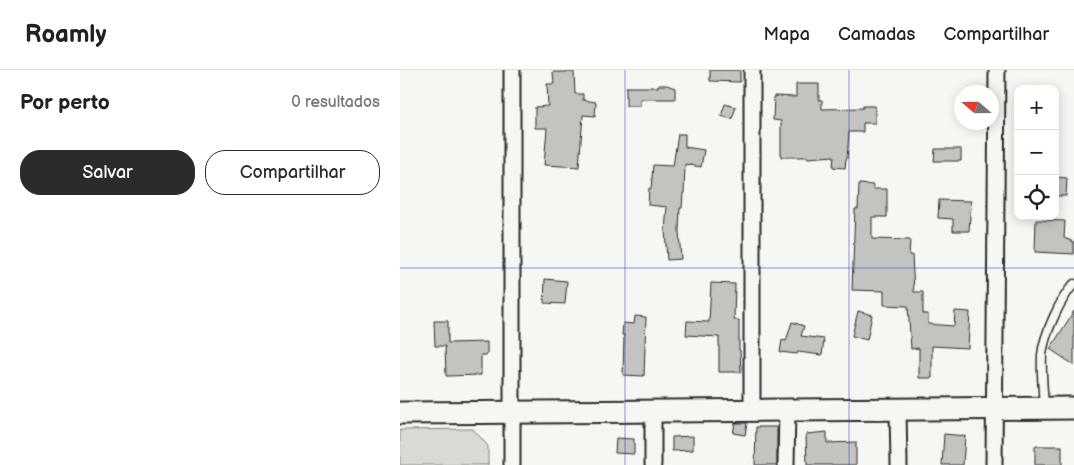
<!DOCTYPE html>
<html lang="pt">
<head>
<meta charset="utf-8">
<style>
	body { margin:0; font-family:"Balsamiq Sans",sans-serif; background:#f6f6f6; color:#202124 }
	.controls { position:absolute; right:15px; top:15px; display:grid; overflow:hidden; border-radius:10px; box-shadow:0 2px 12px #0003 }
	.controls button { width:45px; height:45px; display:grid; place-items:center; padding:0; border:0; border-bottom:1px solid #e0e0e0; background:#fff; color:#202124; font:25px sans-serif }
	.compass { position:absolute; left:554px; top:15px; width:45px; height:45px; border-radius:50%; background:#fff; box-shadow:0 2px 12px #0003; rotate:290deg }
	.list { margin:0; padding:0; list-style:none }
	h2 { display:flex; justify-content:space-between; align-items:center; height:65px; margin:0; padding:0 20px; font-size:21px }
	h2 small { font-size:16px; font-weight:400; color:#757577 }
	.actions { display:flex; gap:10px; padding:15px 20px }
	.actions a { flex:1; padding:11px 0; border:1px solid #2b2b2b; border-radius:20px; text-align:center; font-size:18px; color:#2b2b2b }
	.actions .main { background:#2b2b2b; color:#fff }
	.icon { flex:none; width:28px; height:28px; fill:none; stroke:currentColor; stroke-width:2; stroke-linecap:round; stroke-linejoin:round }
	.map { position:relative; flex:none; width:674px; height:395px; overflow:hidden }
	header { display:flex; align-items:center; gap:30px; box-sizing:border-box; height:70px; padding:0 25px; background:#fff; border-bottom:1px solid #e0e0e0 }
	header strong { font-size:24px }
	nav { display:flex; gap:28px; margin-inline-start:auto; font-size:18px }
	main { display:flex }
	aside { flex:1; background:#fff }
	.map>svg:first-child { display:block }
</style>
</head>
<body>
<header>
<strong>Roamly</strong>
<nav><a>Mapa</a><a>Camadas</a><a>Compartilhar</a></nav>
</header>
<main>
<aside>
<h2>Por perto<small>0 resultados</small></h2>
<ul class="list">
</ul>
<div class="actions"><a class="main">Salvar</a><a>Compartilhar</a></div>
</aside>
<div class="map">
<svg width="674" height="395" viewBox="0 0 674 395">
	<rect width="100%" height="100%" fill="#f6f6f2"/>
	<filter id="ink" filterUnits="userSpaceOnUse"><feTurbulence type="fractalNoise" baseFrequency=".02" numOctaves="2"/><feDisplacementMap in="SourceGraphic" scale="10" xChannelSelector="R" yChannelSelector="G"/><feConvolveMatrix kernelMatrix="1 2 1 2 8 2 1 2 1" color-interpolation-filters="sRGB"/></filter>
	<g filter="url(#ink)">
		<!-- green -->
		<path fill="#d9d9d5" stroke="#828280" d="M 73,359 L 88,376 L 88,395 L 0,395 L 0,360 Z"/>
		<!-- building -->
		<g fill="#c3c3c0" stroke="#2b2b2b">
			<path d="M 310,0 L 340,0 L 340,12 L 310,11 Z"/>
			<path d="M 153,2 L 174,2 L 175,24 L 183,24 L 183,30 L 196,32 L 195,46 L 183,45 L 179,97 L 144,95 L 147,58 L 135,58 L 135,37 L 148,36 L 147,14 L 154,14 Z"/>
			<path d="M 396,14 L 419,14 L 419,30 L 422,30 L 422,39 L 463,38 L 463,36 L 475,36 L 475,53 L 463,53 L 463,62 L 449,62 L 447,89 L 446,89 L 445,98 L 433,97 L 434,86 L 408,88 L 408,87 L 381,87 L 381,51 L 373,50 L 374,26 L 396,27 Z"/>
			<path d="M 258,15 L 267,15 L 275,18 L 275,29 L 240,29 L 240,36 L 226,36 L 226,17 L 258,17 Z"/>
			<path d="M 325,34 L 336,37 L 332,49 L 321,46 Z"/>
			<path d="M 278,64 L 285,64 L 285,77 L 304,80 L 301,97 L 285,94 L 284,123 L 283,123 L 282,138 L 280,138 L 279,161 L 281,189 L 267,190 L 265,160 L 267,137 L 248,135 L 249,118 L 251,119 L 253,95 L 273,96 Z"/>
			<path d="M 535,79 L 561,79 L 561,91 L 534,91 Z"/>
			<path d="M 655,107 L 667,108 L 666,126 L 655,126 Z"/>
			<path d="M 459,114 L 473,115 L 473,119 L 487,119 L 487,147 L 472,147 L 472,169 L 510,170 L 509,185 L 512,185 L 514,222 L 523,222 L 523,244 L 528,244 L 528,254 L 554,256 L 555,241 L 570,242 L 568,278 L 532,276 L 532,308 L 519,308 L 519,278 L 511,279 L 508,236 L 484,235 L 484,221 L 452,220 L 455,139 L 458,139 Z"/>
			<path d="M 539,130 L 571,131 L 569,161 L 553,161 L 553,149 L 538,148 Z"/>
			<path d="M 636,150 L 665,151 L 664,168 L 674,172 L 674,184 L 635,182 Z"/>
			<path d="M 145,209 L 167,211 L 165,234 L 144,233 Z"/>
			<path d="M 311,213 L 335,214 L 334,250 L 339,250 L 339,280 L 340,280 L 341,302 L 319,302 L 319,267 L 286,265 L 287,251 L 309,252 Z"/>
			<path d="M 458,241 L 472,245 L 467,270 L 452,266 Z"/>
			<path d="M 674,241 L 674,295 L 650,279 Z"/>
			<path d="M 235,246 L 246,247 L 244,306 L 223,305 L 224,265 L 222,265 L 223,253 L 234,254 Z"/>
			<path d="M 34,251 L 48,251 L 48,273 L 87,272 L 87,285 L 81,285 L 81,305 L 46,306 L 45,276 L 35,276 Z"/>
			<path d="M 392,252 L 404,256 L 401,266 L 424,269 L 422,285 L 398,282 L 397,284 L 380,282 L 382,270 L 386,271 Z"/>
			<path d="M 335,353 L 347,353 L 345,365 L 333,363 Z"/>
			<path d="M 356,357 L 377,357 L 377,395 L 355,395 Z"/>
			<path d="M 427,362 L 427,373 L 456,372 L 456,395 L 407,395 L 406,364 Z"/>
			<path d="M 544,364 L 565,366 L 563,395 L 542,395 Z"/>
			<path d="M 293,366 L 293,380 L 272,381 L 272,367 Z"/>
			<path d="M 216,368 L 234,369 L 234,384 L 215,383 Z"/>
			<rect x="635" y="376" width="27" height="19"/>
		</g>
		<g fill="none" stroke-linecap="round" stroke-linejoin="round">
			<defs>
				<path id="lane" d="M 644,336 C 643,320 641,302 642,285 C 644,265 660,229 674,214"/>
				<g id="street">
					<path d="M 112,0 L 112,395"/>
					<path d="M 352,0 L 352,341"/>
					<path d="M 498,340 L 499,395"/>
					<path d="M 253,395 L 253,341"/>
					<path d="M 386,395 L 387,340"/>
					<path d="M 594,395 L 597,0"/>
				</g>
				<path id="secondary" d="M 0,343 L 674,338"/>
			</defs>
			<!-- lane casing -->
			<use href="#lane" stroke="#2b2b2b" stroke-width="11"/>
			<!-- street casing -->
			<use href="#street" stroke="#2b2b2b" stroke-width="19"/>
			<!-- secondary casing -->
			<use href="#secondary" stroke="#2b2b2b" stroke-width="25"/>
			<!-- lane -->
			<use href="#lane" stroke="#f6f6f2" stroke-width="8"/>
			<!-- street -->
			<use href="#street" stroke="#f6f6f2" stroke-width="15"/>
			<!-- secondary -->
			<use href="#secondary" stroke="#f6f6f2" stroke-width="21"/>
		</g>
	</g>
	<!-- grid -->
	<path fill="none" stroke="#1d4ed8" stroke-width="1" stroke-opacity="0.55" d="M 225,0 L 225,395M 449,0 L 449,395M 0,198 L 674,198"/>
</svg>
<div class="controls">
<button>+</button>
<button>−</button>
<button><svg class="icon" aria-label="locate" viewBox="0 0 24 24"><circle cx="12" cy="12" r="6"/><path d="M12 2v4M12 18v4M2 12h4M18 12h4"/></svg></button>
</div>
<svg class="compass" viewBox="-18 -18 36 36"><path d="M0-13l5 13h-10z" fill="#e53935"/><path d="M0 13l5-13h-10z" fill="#757577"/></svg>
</div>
</main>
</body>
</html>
